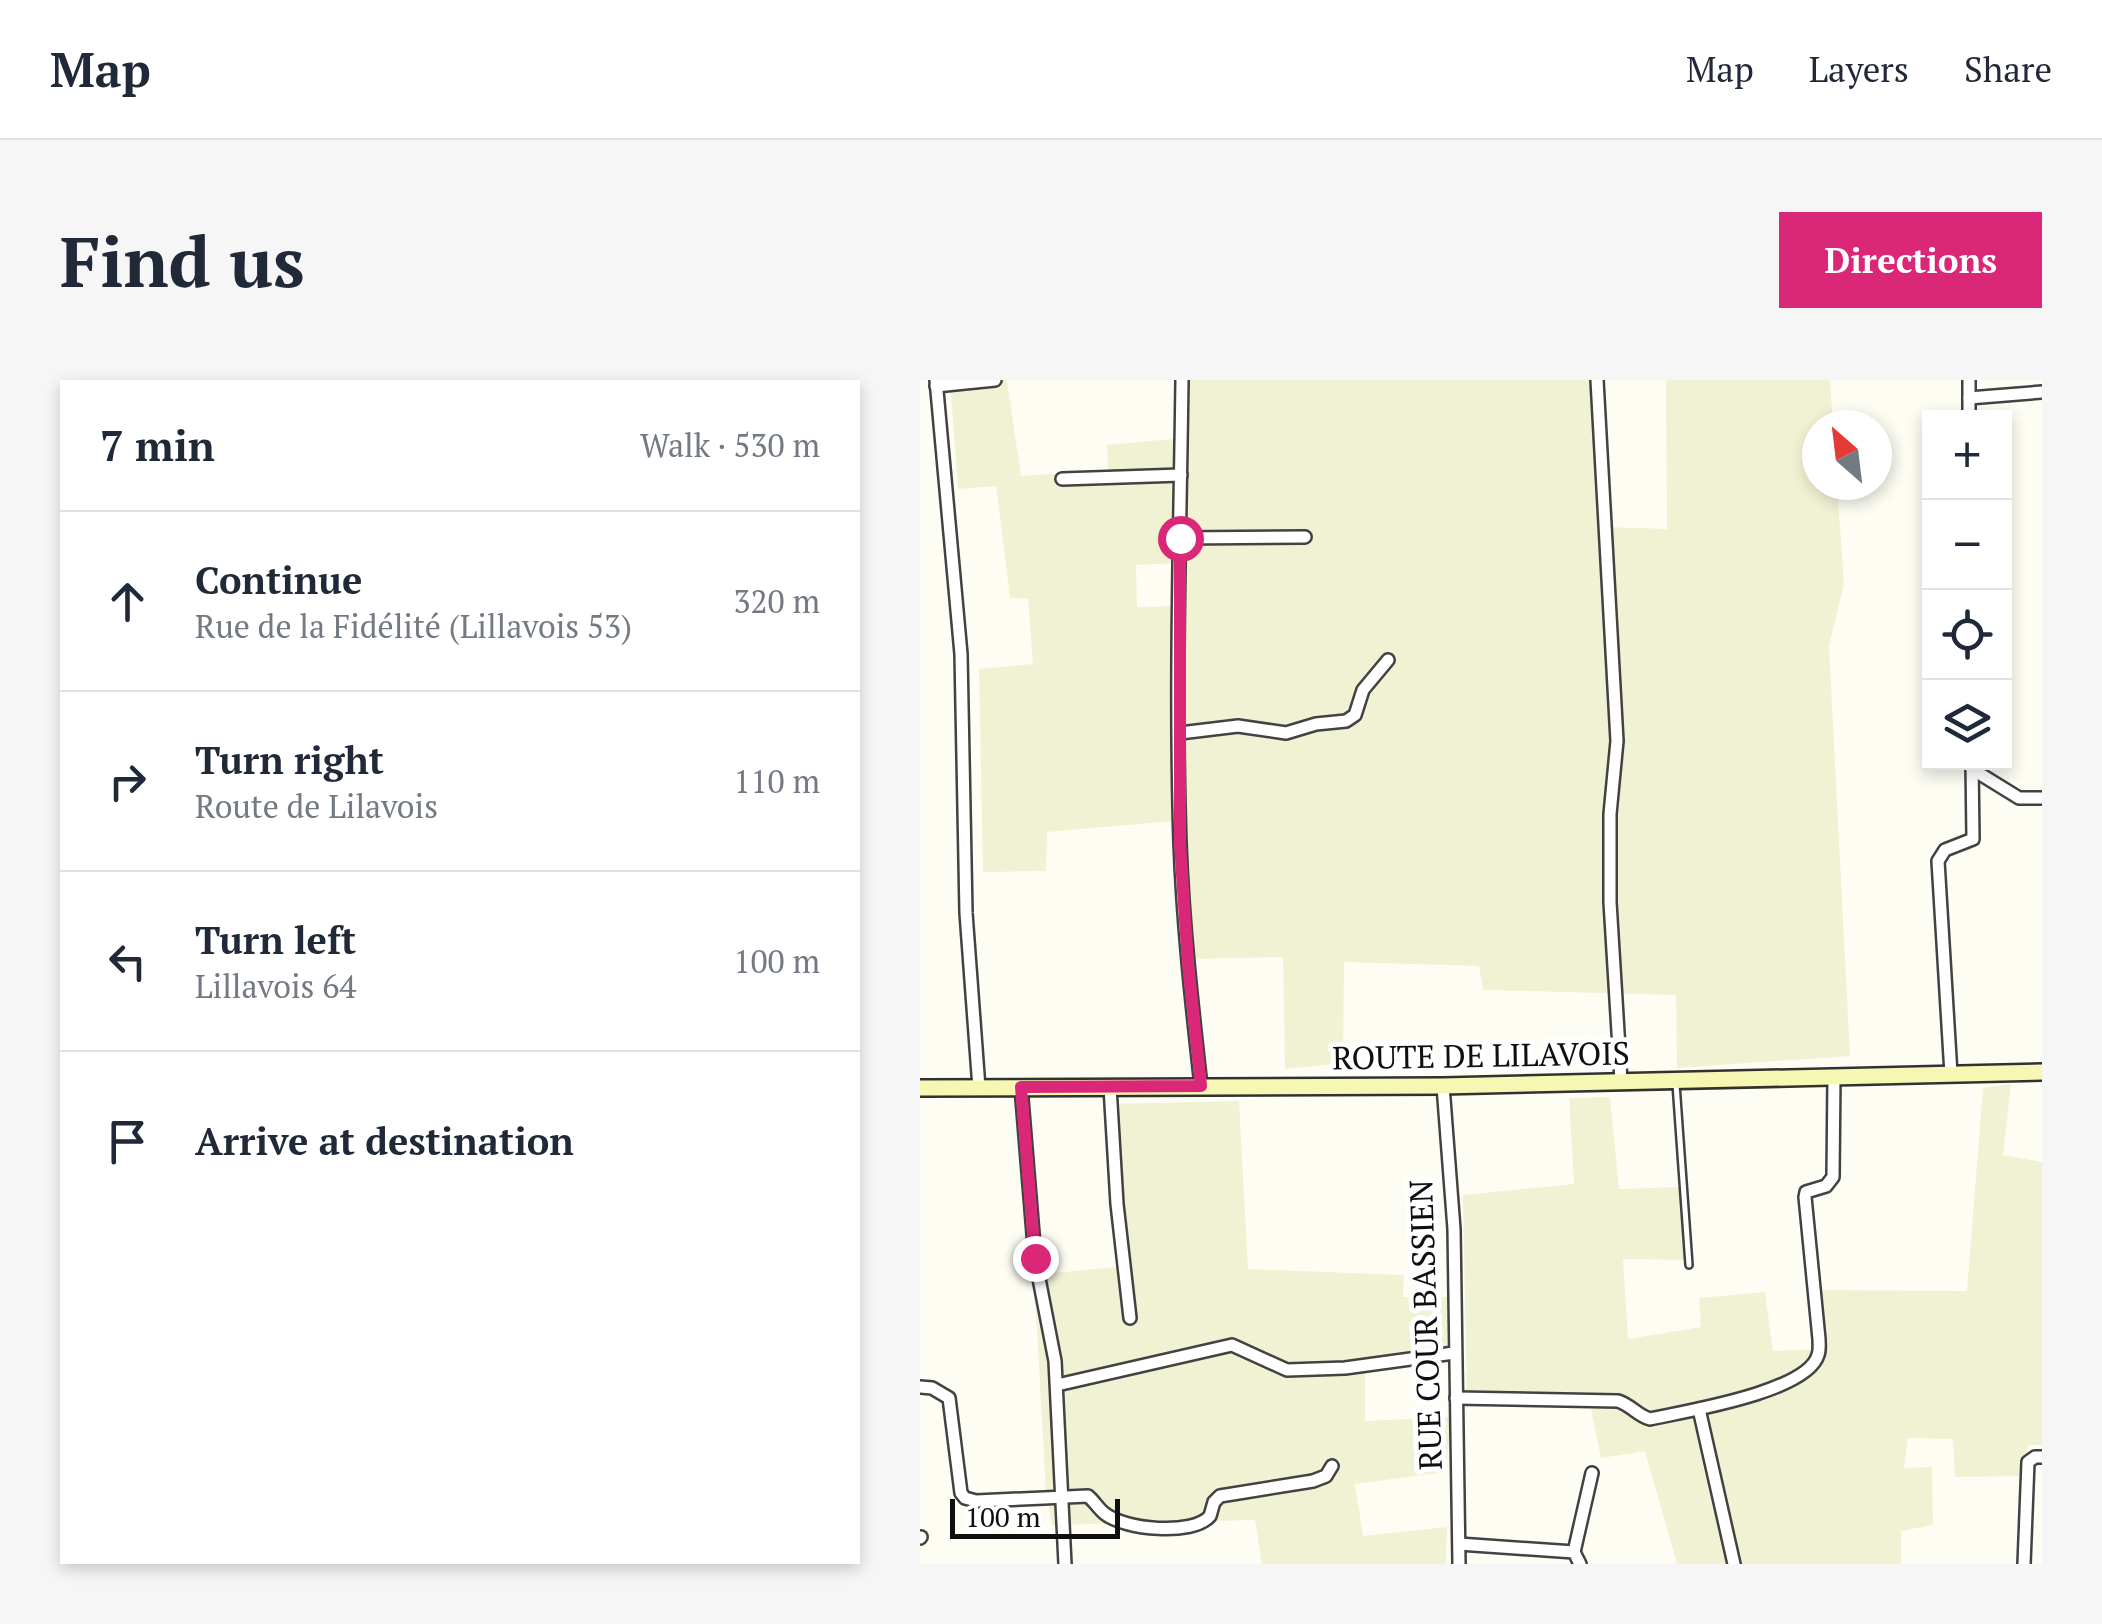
<!DOCTYPE html>
<html lang="en">
<head>
<meta charset="utf-8">
<style>
	body { margin:0; font-family:"PT Serif",serif; background:#f6f6f7; color:#1f2937 }
	.controls { position:absolute; right:30px; top:30px; display:grid; overflow:hidden; border-radius:0px; box-shadow:0 5px 15px #0003 }
	.controls button { width:90px; height:90px; display:grid; place-items:center; padding:0; border:0; border-bottom:2px solid #e0e1e3; background:#fff; color:#1f2937; font:50px sans-serif }
	.compass { position:absolute; left:882px; top:30px; width:90px; height:90px; border-radius:50%; background:#fff; box-shadow:0 5px 15px #0003; rotate:332deg }
	.scale { position:absolute; left:30px; bottom:25px; width:170px; box-sizing:border-box; padding-left:10px; border:5px solid #0f0f0f; border-top:0; font-size:28px; line-height:35px; white-space:nowrap; color:#0f0f0f; -webkit-text-stroke:8px #fff; paint-order:stroke }
	.stop { position:absolute; width:30px; height:30px; margin:-22px; border:8px solid #db2777; border-radius:50%; background:#fff }
	.stop.end { background:#db2777; border-color:#fff; box-shadow:0 2px 10px #0008 }
	.list { margin:0; padding:0; list-style:none }
	h2 { display:flex; justify-content:space-between; align-items:center; height:130px; margin:0; padding:0 40px; font-size:42px }
	h2 small { font-size:32px; font-weight:400; color:#747a83 }
	.list li { display:grid; grid-template-columns:65px 1fr auto; gap:30px; align-items:center; box-sizing:border-box; height:180px; padding:0 40px; border-top:2px solid #e0e1e3 }
	.list b { display:block; font-size:38px; white-space:nowrap }
	.list p { margin:0; font-size:32px; white-space:nowrap; color:#747a83 }
	.list em { font-size:32px; font-style:normal; color:#747a83 }
	.icon { flex:none; width:55px; height:55px; fill:none; stroke:currentColor; stroke-width:2; stroke-linecap:round; stroke-linejoin:round }
	.map { position:relative; flex:none; width:1122px; height:1184px; overflow:hidden; border-radius:0px }
	header { display:flex; align-items:center; gap:60px; box-sizing:border-box; height:140px; padding:0 50px; background:#fff; border-bottom:2px solid #e0e1e3 }
	header strong { font-size:48px }
	nav { display:flex; gap:55px; margin-inline-start:auto; font-size:35px }
	.intro { display:flex; align-items:center; justify-content:space-between; box-sizing:border-box; height:240px; padding:0 60px }
	h1 { margin:0; font-size:70px }
	.button { padding:25px 45px; border-radius:0px; background:#db2777; color:#fff; font-size:35px; font-weight:700 }
	main { display:flex; gap:60px; padding:0 60px }
	aside { flex:1; background:#fff; border-radius:0px; box-shadow:0 5px 15px #0003 }
	.map>svg:first-child { display:block }
</style>
</head>
<body>
<header>
<strong>Map</strong>
<nav><a>Map</a><a>Layers</a><a>Share</a></nav>
</header>
<div class="intro"><h1>Find us</h1><a class="button">Directions</a></div>
<main>
<aside>
<h2>7 min<small>Walk · 530 m</small></h2>
<ul class="list">
<li><svg class="icon" aria-label="ahead" viewBox="0 0 24 24"><path d="M12 20V5M6 11l6-6 6 6"/></svg><div><b>Continue</b><p>Rue de la Fidélité (Lillavois 53)</p></div><em>320 m</em></li>
<li><svg class="icon" aria-label="right" viewBox="0 0 24 24"><path d="M7 20v-9h11M14 6l5 5-5 5"/></svg><div><b>Turn right</b><p>Route de Lilavois</p></div><em>110 m</em></li>
<li><svg class="icon" aria-label="left" viewBox="0 0 24 24"><path d="M17 20v-9H6M10 6l-5 5 5 5"/></svg><div><b>Turn left</b><p>Lillavois 64</p></div><em>100 m</em></li>
<li><svg class="icon" aria-label="arrive" viewBox="0 0 24 24"><path d="M6 21V4h12l-3 4 3 4H6"/></svg><div><b>Arrive at destination</b></div></li>
</ul>
</aside>
<div class="map">
<svg width="1122" height="1184" viewBox="0 0 1122 1184">
	<rect width="100%" height="100%" fill="#fefdf3"/>
	<!-- farmland -->
	<g fill="#f1f2d4" fill-rule="evenodd">
		<path d="M 30,0 L 87,0 L 101,96 L 188,90 L 187,65 L 263,58 L 261,0 L 678,0 L 686,147 L 747,149 L 746,0 L 910,0 L 913,45 L 897,45 L 897,105 L 917,105 L 924,204 L 909,266 L 930,676 L 757,688 L 756,615 L 563,610 L 559,586 L 424,582 L 423,683 L 365,689 L 363,577 L 270,579 L 265,440 L 127,452 L 126,491 L 63,492 L 59,289 L 113,284 L 108,219 L 90,218 L 76,106 L 38,109 ZM 260,183 L 260,226 L 217,227 L 216,185 Z"/>
		<path d="M 1091,704 L 1083,775 L 1122,782 L 1122,1065 L 1108,1065 L 1102,1096 L 1035,1097 L 1033,1059 L 988,1058 L 984,1088 L 1012,1087 L 1013,1145 L 981,1151 L 981,1184 L 757,1184 L 725,1071 L 681,1078 L 669,1019 L 547,1027 L 543,815 L 654,804 L 649,718 L 690,717 L 699,809 L 760,807 L 764,880 L 703,879 L 708,959 L 781,947 L 779,918 L 845,912 L 853,971 L 901,969 L 898,910 L 1047,911 L 1063,708 Z"/>
		<path d="M 319,721 L 328,889 L 484,895 L 483,917 L 530,917 L 528,976 L 445,988 L 445,1041 L 531,1037 L 526,1092 L 435,1104 L 443,1156 L 527,1147 L 526,1184 L 342,1184 L 335,1140 L 132,1145 L 126,1113 L 114,895 L 205,886 L 191,724 Z"/>
	</g>
	<g fill="none" stroke-linecap="round" stroke-linejoin="round">
		<defs>
			<path id="service" d="M 756,704 L 769,885"/>
			<g id="minor">
				<path d="M 16,0 L 41,274 L 46,533 L 59,708"/>
				<path d="M 262,0 C 260,154 255,309 260,463 C 263,545 272,625 281,706"/>
				<path d="M 677,0 L 697,361 L 690,434 L 690,522 L 701,701"/>
				<path d="M 1049,0 L 1049,38"/>
				<path d="M 16,6 L 75,0"/>
				<path d="M 1049,18 L 1122,12"/>
				<path d="M 142,99 L 261,95"/>
				<path d="M 260,158 L 385,157"/>
				<path d="M 260,353 L 318,346 L 366,353 L 396,344 L 426,341 L 435,335 L 443,310 L 468,280"/>
				<path d="M 1052,389 L 1099,418 L 1122,418"/>
				<path d="M 1031,694 L 1018,481 L 1025,470 L 1053,459 L 1052,382"/>
				<path d="M 523,706 L 534,849 L 539,1184"/>
				<path d="M 101,707 L 115,878 L 135,981 L 145,1184"/>
				<path d="M 190,707 L 197,824 L 210,938"/>
				<path d="M 137,1005 L 312,965 L 367,990 L 425,988 L 534,973"/>
				<path d="M 0,1007 L 12,1008 L 29,1018 L 41,1113 L 45,1118 L 56,1121 L 168,1116 C 174,1121 178,1128 184,1133 C 204,1150 273,1156 290,1136 L 294,1122 L 300,1116 L 393,1101 L 406,1096 L 412,1086"/>
				<path d="M 536,1018 L 698,1021 C 711,1025 718,1036 730,1039 C 766,1031 887,1012 898,975 C 900,970 899,965 899,959 L 885,817 L 886,812 L 906,806 L 913,797 L 914,696"/>
				<path d="M 779,1029 L 814,1184"/>
				<path d="M 0,1158 L 1,1157"/>
				<path d="M 539,1164 L 654,1172 L 660,1184"/>
				<path d="M 654,1172 L 672,1093"/>
				<path d="M 1104,1184 L 1108,1082 L 1115,1077 L 1122,1077"/>
			</g>
			<path id="secondary" d="M 0,708 L 523,706 L 1122,692"/>
		</defs>
		<!-- service casing -->
		<use href="#service" stroke="#424242" stroke-width="10"/>
		<!-- minor casing -->
		<use href="#minor" stroke="#424242" stroke-width="16"/>
		<!-- secondary casing -->
		<use href="#secondary" stroke="#313131" stroke-width="20"/>
		<!-- service -->
		<use href="#service" stroke="#fff" stroke-width="5"/>
		<!-- minor -->
		<use href="#minor" stroke="#fff" stroke-width="11"/>
		<!-- secondary -->
		<use href="#secondary" stroke="#f7f7b4" stroke-width="15"/>
	</g>
	<g fill="none" stroke-linecap="round" stroke-linejoin="round">
		<!-- route -->
		<path stroke="#db2777" stroke-width="12" d="M 115,878 L 101,707 L 281,706 L 268,584 L 260,464 L 260,158"/>
	</g>
	<g text-anchor="middle" stroke-width="10" stroke-linejoin="round" paint-order="stroke">
		<!-- street labels -->
		<g font-size="32" fill="#0f0f0f" stroke="#fff">
			<text transform="translate(561 676) rotate(-1)" y="11">ROUTE DE LILAVOIS</text>
			<text transform="translate(506 945) rotate(-92)" y="11">RUE COUR BASSIEN</text>
		</g>
	</g>
</svg>
<div class="controls">
<button>+</button>
<button>−</button>
<button><svg class="icon" aria-label="locate" viewBox="0 0 24 24"><circle cx="12" cy="12" r="6"/><path d="M12 2v4M12 18v4M2 12h4M18 12h4"/></svg></button>
<button><svg class="icon" aria-label="layers" viewBox="0 0 24 24"><path d="M12 4l9 5-9 5-9-5zM3 14l9 5 9-5"/></svg></button>
</div>
<svg class="compass" viewBox="-18 -18 36 36"><path d="M0-13l5 13h-10z" fill="#e53935"/><path d="M0 13l5-13h-10z" fill="#747a83"/></svg>
<div class="scale">100 m</div>
<div class="stop" style="left:260px;top:158px"></div>
<div class="stop end" style="left:115px;top:878px"></div>
</div>
</main>
</body>
</html>
